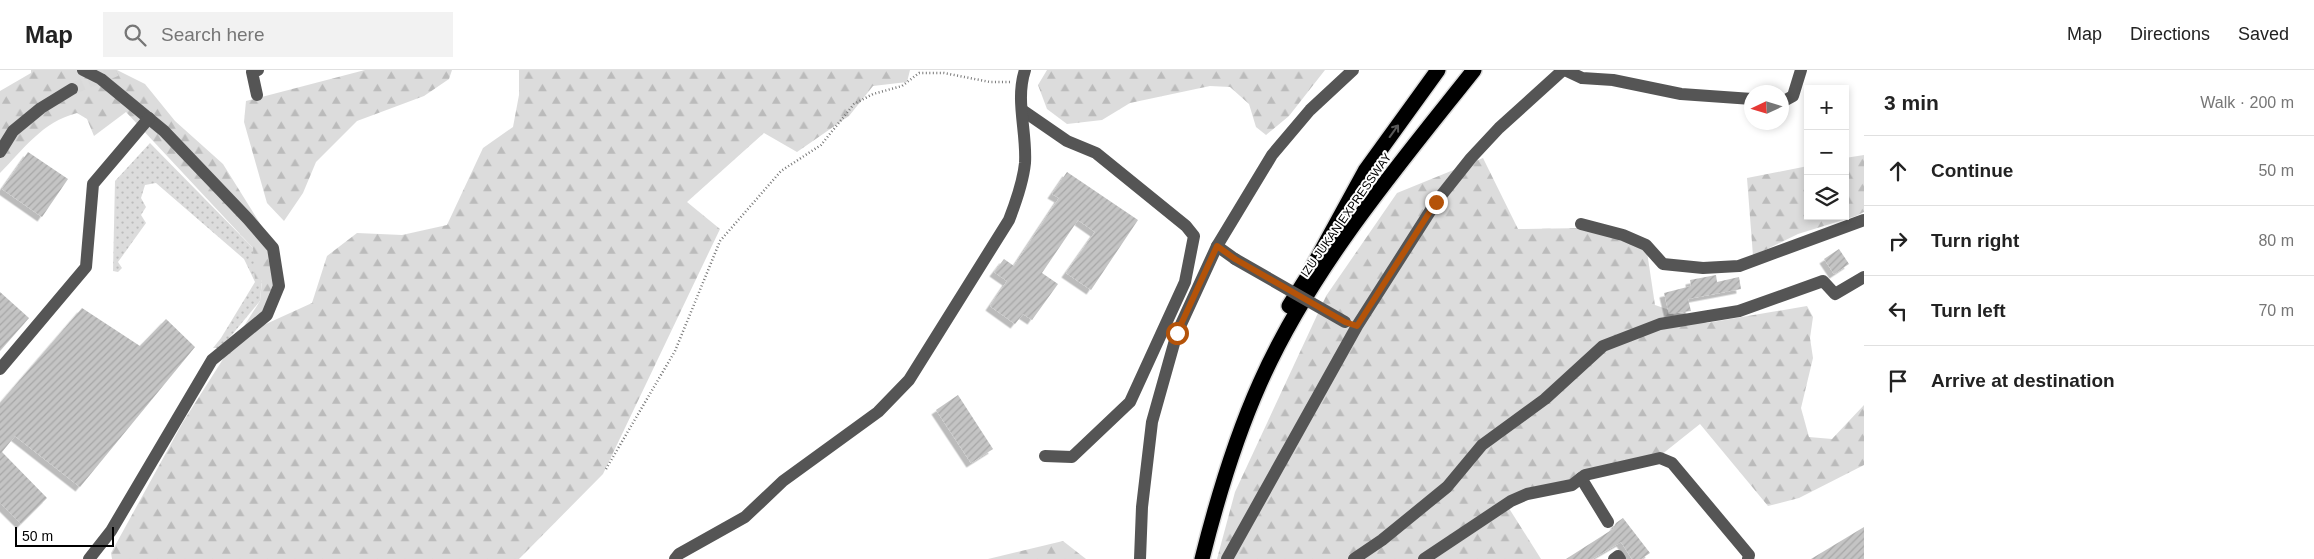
<!DOCTYPE html>
<html lang="en">
<head>
<meta charset="utf-8">
<style>
	body { margin:0; font-family:Helvetica,sans-serif; background:#f2f2f2; color:#222 }
	.controls { position:absolute; right:15px; top:15px; display:grid; overflow:hidden; border-radius:0px; box-shadow:0 2px 8px #0003 }
	.controls button { width:45px; height:45px; display:grid; place-items:center; padding:0; border:0; border-bottom:1px solid #e0e0e0; background:#fff; color:#222; font:25px sans-serif }
	.compass { position:absolute; left:1744px; top:15px; width:45px; height:45px; border-radius:50%; background:#fff; box-shadow:0 2px 8px #0003; rotate:266deg }
	.scale { position:absolute; left:15px; bottom:12px; width:99px; box-sizing:border-box; padding-left:5px; border:2px solid #000; border-top:0; font-size:14px; line-height:18px; white-space:nowrap; color:#000; -webkit-text-stroke:4px #fff; paint-order:stroke }
	.stop { position:absolute; width:15px; height:15px; margin:-11px; border:4px solid #b45309; border-radius:50%; background:#fff }
	.stop.end { background:#b45309; border-color:#fff; box-shadow:0 1px 5px #0008 }
	.list { margin:0; padding:0; list-style:none }
	h2 { display:flex; justify-content:space-between; align-items:center; height:65px; margin:0; padding:0 20px; font-size:21px }
	h2 small { font-size:16px; font-weight:400; color:#767676 }
	.list li { display:grid; grid-template-columns:32px 1fr auto; gap:15px; align-items:center; box-sizing:border-box; height:70px; padding:0 20px; border-top:1px solid #e0e0e0 }
	.list b { display:block; font-size:19px; white-space:nowrap }
	.list em { font-size:16px; font-style:normal; color:#767676 }
	.icon { flex:none; width:28px; height:28px; fill:none; stroke:currentColor; stroke-width:2; stroke-linecap:round; stroke-linejoin:round }
	.map { position:relative; flex:none; width:1864px; height:489px; overflow:hidden }
	header { display:flex; align-items:center; gap:30px; box-sizing:border-box; height:70px; padding:0 25px; background:#fff; border-bottom:1px solid #e0e0e0 }
	header strong { font-size:24px }
	nav { display:flex; gap:28px; margin-inline-start:auto; font-size:18px }
	.search { width:350px; height:45px; background:#f2f2f2; display:flex; align-items:center; gap:12px; box-sizing:border-box; padding:0 18px; border-radius:0px; color:#767676; font-size:19px }
	main { display:flex }
	aside { flex:1; background:#fff }
	.map>svg:first-child { display:block }
</style>
</head>
<body>
<header>
<strong>Map</strong>
<div class="search"><svg class="icon" aria-label="search" viewBox="0 0 24 24"><circle cx="10" cy="10" r="6"/><path d="M15 15l6 6"/></svg>Search here</div>
<nav><a>Map</a><a>Directions</a><a>Saved</a></nav>
</header>
<main>
<div class="map">
<svg width="1864" height="489" viewBox="0 0 1864 489">
	<defs>
		<pattern id="grass-dots" width="8" height="8" patternUnits="userSpaceOnUse" patternTransform="scale(1.25)"><rect width="8" height="8" fill="#dcdcdc"/><path d="M2 2h.1M6 6h.1" fill="none" stroke="#bbb" stroke-width="1.8" stroke-linecap="round"/></pattern>
		<pattern id="forest-firs" width="22" height="20" patternUnits="userSpaceOnUse" patternTransform="scale(1.25)"><rect width="22" height="20" fill="#dcdcdc"/><path d="M5 1l3.5 6h-7zM16 11l3.5 6h-7z" fill="#bbb"/></pattern>
		<pattern id="building-hatch" width="6" height="6" patternUnits="userSpaceOnUse" patternTransform="scale(1.25)"><rect width="6" height="6" fill="#c4c4c4"/><path d="M-1 1l2-2M0 6l6-6M5 7l2-2" fill="none" stroke="#a7a7a7"/></pattern>
		<filter id="shadow"><feDropShadow dx="-4.5" dy="4.5" stdDeviation="0" flood-color="#0004"/></filter>
	</defs>
	<rect width="100%" height="100%" fill="#fff"/>
	<!-- grass -->
	<path fill="url(#grass-dots)" d="M 150,73 L 253,178 L 262,209 L 260,231 L 221,278 L 213,278 L 221,268 L 255,212 L 244,189 L 156,113 L 145,115 L 141,128 L 146,137 L 141,145 L 146,153 L 118,192 L 122,198 L 118,202 L 113,201 L 115,111 Z"/>
	<!-- forest -->
	<g fill="url(#forest-firs)">
		<path d="M 31,0 L 117,0 L 145,14 L 175,51 L 223,94 L 274,176 L 281,214 L 255,259 L 312,233 L 327,186 L 357,163 L 402,165 L 447,155 L 483,78 L 513,57 L 519,25 L 519,0 L 910,0 L 907,12 L 873,16 L 849,46 L 797,82 L 764,63 L 687,132 L 720,159 L 603,404 L 519,489 L 112,489 L 111,483 L 183,352 L 260,231 L 262,210 L 255,212 L 253,178 L 126,42 L 94,66 L 87,49 L 77,43 C 42,52 24,79 0,103 L 0,21 L 31,3 Z"/>
		<path d="M 365,0 L 452,0 L 449,9 L 424,26 L 357,51 L 316,92 L 303,123 L 284,151 L 267,133 L 244,52 L 246,31 Z"/>
		<path d="M 1047,0 L 1325,0 L 1289,46 L 1266,65 L 1256,57 L 1249,34 L 1230,17 L 1210,16 L 1130,33 L 1102,50 L 1067,54 L 1047,39 L 1038,15 Z"/>
		<path d="M 1864,85 L 1864,142 L 1856,146 L 1798,164 L 1753,186 L 1747,108 L 1808,96 L 1808,146 L 1845,146 L 1845,88 Z"/>
		<path d="M 1483,88 L 1518,159 L 1585,158 L 1646,175 L 1655,235 L 1707,253 L 1807,236 L 1813,247 L 1810,268 L 1813,288 L 1801,338 L 1809,367 L 1832,369 L 1864,335 L 1864,395 L 1799,428 L 1768,436 L 1700,354 L 1661,385 L 1505,432 L 1541,489 L 1217,489 L 1235,422 L 1326,226 L 1397,123 Z"/>
		<path d="M 1063,471 L 1086,489 L 988,489 Z"/>
	</g>
	<!-- building -->
	<g fill="url(#building-hatch)" filter="url(#shadow)">
		<path d="M 28,82 L 68,109 L 42,147 L 2,119 Z"/>
		<path d="M 1067,102 L 1138,150 L 1091,220 L 1066,203 L 1095,162 L 1078,150 L 1042,203 L 1058,214 L 1032,250 L 1023,244 L 1015,254 L 990,236 L 1007,211 L 994,202 L 1004,189 L 1014,196 L 1059,128 L 1052,124 Z"/>
		<path d="M 1839,179 L 1849,194 L 1834,204 L 1824,189 Z"/>
		<path d="M 1716,205 L 1717,212 L 1739,207 L 1741,219 L 1688,229 L 1691,241 L 1669,244 L 1664,223 L 1691,216 L 1690,210 Z"/>
		<path d="M 0,222 L 29,248 L 0,281 Z"/>
		<path d="M 82,238 L 140,276 L 166,249 L 195,277 L 80,417 L 15,366 L 2,382 L 47,428 L 21,454 L 0,433 L 0,333 Z"/>
		<path d="M 958,325 L 993,379 L 971,393 L 936,340 Z"/>
		<path d="M 1623,448 L 1650,483 L 1641,489 L 1632,489 L 1621,472 L 1592,489 L 1566,489 L 1613,459 L 1616,453 Z"/>
		<path d="M 1864,457 L 1864,489 L 1811,489 Z"/>
	</g>
	<g fill="none" stroke-linecap="round" stroke-linejoin="round">
		<!-- minor-tunnel -->
		<path stroke="#d9d9d9" stroke-width="12" stroke-dasharray="12 6" stroke-linecap="butt" d="M 72,19 L 117,0"/>
		<defs>
			<g id="highway">
				<path d="M 1312,198 L 1365,101 L 1438,0"/>
				<path d="M 1289,236 L 1318,190"/>
				<path d="M 1202,489 C 1217,429 1235,369 1260,313 C 1311,198 1397,97 1474,0"/>
			</g>
		</defs>
		<!-- highway casing -->
		<use href="#highway" stroke="#dbdbdb" stroke-width="18"/>
		<!-- path -->
		<path stroke="#777" stroke-width="2.5" stroke-dasharray="1 2.5" stroke-linecap="butt" d="M 606,399 L 675,281 L 720,171 L 781,101 L 821,75 L 854,34 L 873,24 L 902,16 L 919,3 L 944,3 L 990,12 L 1010,12"/>
		<!-- minor -->
		<g stroke="#555" stroke-width="12">
			<path d="M 83,0 L 101,9 L 164,61 L 248,149 L 273,178 L 279,216 L 267,245 L 212,290 L 111,461 L 89,489"/>
			<path d="M 1565,0 L 1582,8 L 1613,10 L 1681,24 L 1752,29"/>
			<path d="M 257,25 L 252,2 L 258,0"/>
			<path d="M 1782,32 L 1793,26 L 1801,0"/>
			<path d="M 1022,40 L 1067,71 L 1096,83 L 1186,156 L 1194,166 L 1185,212 L 1130,332 L 1072,387 L 1045,386"/>
			<path d="M 0,82 L 13,61 L 41,38 L 72,19"/>
			<path d="M 1581,154 L 1623,165 L 1646,175 L 1663,194 L 1703,198 L 1739,196 L 1864,150"/>
			<path d="M 1217,176 L 1235,189"/>
			<path d="M 0,299 L 86,197 L 93,114 L 149,48"/>
			<path d="M 1581,408 L 1608,452"/>
			<path d="M 675,489 L 679,484 L 745,447 L 783,411 L 878,342 L 909,310 L 1009,150 C 1016,132 1023,113 1025,93 C 1027,62 1015,30 1025,0"/>
			<path d="M 1140,489 L 1142,437 L 1152,352 L 1177,263 L 1217,176 L 1272,85 L 1310,40 L 1353,0"/>
			<path d="M 1227,489 L 1357,256 L 1436,132 L 1471,88 L 1499,58 L 1563,0"/>
			<path d="M 1354,489 L 1382,470 L 1447,417 L 1482,375 L 1545,329 L 1603,276 L 1660,254 L 1739,241 L 1823,211 L 1835,224 L 1864,207"/>
			<path d="M 1424,489 L 1511,431 L 1527,424 L 1572,415 L 1585,405 L 1660,388 L 1672,393 L 1749,485 L 1748,489"/>
			<path d="M 1614,489 L 1618,486 L 1620,489"/>
		</g>
		<!-- highway -->
		<use href="#highway" stroke="#000" stroke-width="15"/>
		<!-- minor-bridge -->
		<path stroke="#555" stroke-width="12" d="M 1235,189 L 1345,252"/>
	</g>
	<!-- one-way arrows -->
	<defs><path id="oneway-shaft" d="M-6 0H5M1.5-3L5.5 0L1.5 3" fill="none" stroke-width="1.6" stroke-linecap="round" stroke-linejoin="round" transform="scale(1.25)"/></defs>
	<use stroke="#595959" href="#oneway-shaft" transform="translate(1394 61) rotate(-54)"/>
	<g fill="none" stroke-linecap="round" stroke-linejoin="round">
		<!-- route -->
		<path stroke="#b45309" stroke-width="6" d="M 1177,263 L 1217,176 L 1235,189 L 1345,252 L 1357,256 L 1436,132"/>
	</g>
	<g text-anchor="middle" stroke-width="4" stroke-linejoin="round" paint-order="stroke">
		<!-- street labels -->
		<g font-size="12" fill="#000" stroke="#fff">
			<text transform="translate(1346 145) rotate(-55)" y="4">IZU JUKAN EXPRESSWAY</text>
		</g>
	</g>
</svg>
<div class="controls">
<button>+</button>
<button>−</button>
<button><svg class="icon" aria-label="layers" viewBox="0 0 24 24"><path d="M12 4l9 5-9 5-9-5zM3 14l9 5 9-5"/></svg></button>
</div>
<svg class="compass" viewBox="-18 -18 36 36"><path d="M0-13l5 13h-10z" fill="#e53935"/><path d="M0 13l5-13h-10z" fill="#767676"/></svg>
<div class="scale">50 m</div>
<div class="stop" style="left:1177px;top:263px"></div>
<div class="stop end" style="left:1436px;top:132px"></div>
</div>
<aside>
<h2>3 min<small>Walk · 200 m</small></h2>
<ul class="list">
<li><svg class="icon" aria-label="ahead" viewBox="0 0 24 24"><path d="M12 20V5M6 11l6-6 6 6"/></svg><div><b>Continue</b></div><em>50 m</em></li>
<li><svg class="icon" aria-label="right" viewBox="0 0 24 24"><path d="M7 20v-9h11M14 6l5 5-5 5"/></svg><div><b>Turn right</b></div><em>80 m</em></li>
<li><svg class="icon" aria-label="left" viewBox="0 0 24 24"><path d="M17 20v-9H6M10 6l-5 5 5 5"/></svg><div><b>Turn left</b></div><em>70 m</em></li>
<li><svg class="icon" aria-label="arrive" viewBox="0 0 24 24"><path d="M6 21V4h12l-3 4 3 4H6"/></svg><div><b>Arrive at destination</b></div></li>
</ul>
</aside>
</main>
</body>
</html>
